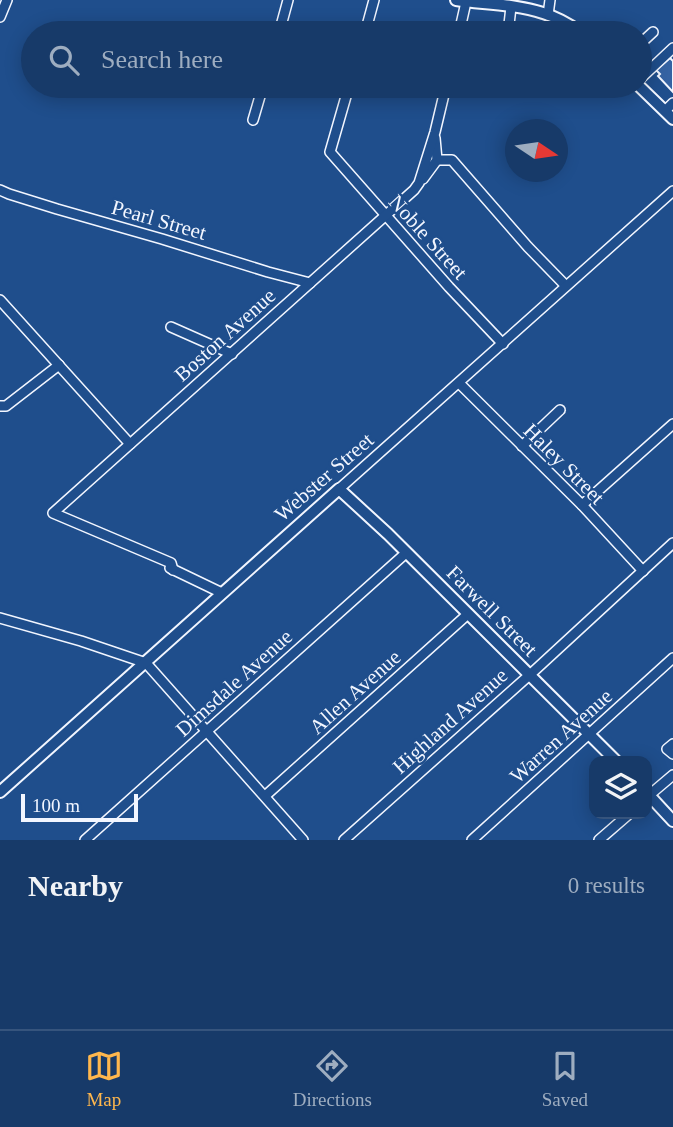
<!DOCTYPE html>
<html lang="en">
<head>
<meta charset="utf-8">
<style>
	body { margin:0; font-family:Georgia,serif; background:#244571; color:#f1f3f6 }
	.controls { position:absolute; right:21px; bottom:21px; display:grid; overflow:hidden; border-radius:14px; box-shadow:0 4px 18px #0003 }
	.controls button { width:63px; height:63px; display:grid; place-items:center; padding:0; border:0; border-bottom:2px solid #36547d; background:#173a69; color:#f1f3f6; font:35px sans-serif }
	.compass { position:absolute; left:505px; top:119px; width:63px; height:63px; border-radius:50%; background:#173a69; box-shadow:0 4px 18px #0003; rotate:103deg }
	.scale { position:absolute; left:21px; bottom:18px; width:117px; box-sizing:border-box; padding-left:7px; border:4px solid #f2f6ff; border-top:0; font-size:19px; line-height:24px; white-space:nowrap; color:#f2f6ff; -webkit-text-stroke:5px #1f4e8c; paint-order:stroke }
	.list { margin:0; padding:0; list-style:none }
	h2 { display:flex; justify-content:space-between; align-items:center; height:91px; margin:0; padding:0 28px; font-size:30px }
	h2 small { font-size:23px; font-weight:400; color:#9eadc0 }
	.icon { flex:none; width:38px; height:38px; fill:none; stroke:currentColor; stroke-width:2; stroke-linecap:round; stroke-linejoin:round }
	.map { position:relative; flex:none; width:673px; height:840px; overflow:hidden }
	.search { position:absolute; background:#173a69; box-shadow:0 4px 18px #0003; left:21px; right:21px; top:21px; height:77px; display:flex; align-items:center; gap:18px; box-sizing:border-box; padding:0 24px; border-radius:38px; color:#9eadc0; font-size:26px }
	.sheet { height:189px; background:#173a69 }
	nav { display:flex; justify-content:space-around; align-items:center; box-sizing:border-box; height:98px; border-top:2px solid #36547d; background:#173a69; font-size:19px; color:#9eadc0 }
	nav a { display:grid; justify-items:center; gap:4px }
	nav .on { color:#ffb74d }
	.map>svg:first-child { display:block }
</style>
</head>
<body>
<div class="map">
<svg width="673" height="840" viewBox="0 0 673 840">
	<rect width="100%" height="100%" fill="#1f4e8c"/>
	<!-- building -->
	<path fill="#3563a3" stroke="#f2f6ff" stroke-width="2" d="M 670,58 L 673,61 L 673,92 L 658,76 L 660,74 L 656,70 Z"/>
	<g fill="none" stroke-linecap="round" stroke-linejoin="round">
		<defs>
			<g id="minor">
				<path d="M 548,15 L 550,0"/>
				<path d="M 0,17 L 7,0"/>
				<path d="M 279,33 L 288,0"/>
				<path d="M 365,33 L 374,0"/>
				<path d="M 459,33 L 466,2"/>
				<path d="M 508,33 L 511,7"/>
				<path d="M 640,44 L 653,32"/>
				<path d="M 640,79 L 673,48"/>
				<path d="M 349,86 L 330,152 L 449,287 L 503,344"/>
				<path d="M 665,111 L 673,103"/>
				<path d="M 253,120 L 263,86"/>
				<path d="M 437,160 L 452,160 L 528,247 L 566,286"/>
				<path d="M 423,179 L 437,160 L 435,138"/>
				<path d="M 0,190 L 9,194 L 57,209 L 162,239 L 268,272 L 310,283"/>
				<path d="M 0,300 L 130,444"/>
				<path d="M 171,327 L 232,354"/>
				<path d="M 459,383 L 582,505 L 643,571"/>
				<path d="M 0,406 L 6,406 L 59,365"/>
				<path d="M 522,446 L 560,410"/>
				<path d="M 339,489 L 673,191"/>
				<path d="M 582,505 L 673,424"/>
				<path d="M 170,568 L 222,593"/>
				<path d="M 173,570 L 171,563 L 53,513 L 414,190 L 419,183 L 435,132 L 446,86"/>
				<path d="M 0,618 L 81,641 L 146,663 L 303,840"/>
				<path d="M 673,744 L 667,749 L 673,754"/>
				<path d="M 265,796 L 468,614"/>
				<path d="M 647,797 L 673,775"/>
				<path d="M 85,840 L 406,553"/>
				<path d="M 344,840 L 534,671 L 673,543"/>
				<path d="M 472,840 L 673,658"/>
				<path d="M 599,840 L 629,814"/>
			</g>
			<g id="major">
				<path d="M 456,0 C 485,4 515,4 543,13 C 557,17 570,25 582,33"/>
				<path d="M 639,86 L 673,119"/>
				<path d="M 0,792 L 339,489 L 388,534 L 616,761"/>
				<path d="M 647,793 L 673,821"/>
			</g>
		</defs>
		<!-- minor casing -->
		<use href="#minor" stroke="#f2f6ff" stroke-width="12"/>
		<!-- major casing -->
		<use href="#major" stroke="#f2f6ff" stroke-width="14"/>
		<!-- minor -->
		<use href="#minor" stroke="#1f4e8c" stroke-width="9"/>
		<!-- major -->
		<use href="#major" stroke="#1f4e8c" stroke-width="10"/>
	</g>
	<g text-anchor="middle" stroke-width="5" stroke-linejoin="round" paint-order="stroke">
		<!-- street labels -->
		<g font-size="21" fill="#f2f6ff" stroke="#1f4e8c">
			<text transform="translate(159 220) rotate(16)" y="7">Pearl Street</text>
			<text transform="translate(428 237) rotate(48)" y="7">Noble Street</text>
			<text transform="translate(225 335) rotate(-42)" y="7">Boston Avenue</text>
			<text transform="translate(564 464) rotate(45)" y="7">Haley Street</text>
			<text transform="translate(324 477) rotate(-41)" y="7">Webster Street</text>
			<text transform="translate(492 611) rotate(45)" y="7">Farwell Street</text>
			<text transform="translate(234 683) rotate(-42)" y="7">Dimsdale Avenue</text>
			<text transform="translate(355 692) rotate(-42)" y="7">Allen Avenue</text>
			<text transform="translate(450 721) rotate(-42)" y="7">Highland Avenue</text>
			<text transform="translate(561 736) rotate(-42)" y="7">Warren Avenue</text>
		</g>
	</g>
</svg>
<div class="controls">
<button><svg class="icon" aria-label="layers" viewBox="0 0 24 24"><path d="M12 4l9 5-9 5-9-5zM3 14l9 5 9-5"/></svg></button>
</div>
<svg class="compass" viewBox="-18 -18 36 36"><path d="M0-13l5 13h-10z" fill="#e53935"/><path d="M0 13l5-13h-10z" fill="#9eadc0"/></svg>
<div class="scale">100 m</div>
<div class="search"><svg class="icon" aria-label="search" viewBox="0 0 24 24"><circle cx="10" cy="10" r="6"/><path d="M15 15l6 6"/></svg>Search here</div>
</div>
<section class="sheet">
<h2>Nearby<small>0 results</small></h2>
<ul class="list">
</ul>
</section>
<nav>
<a class="on"><svg class="icon" aria-label="map" viewBox="0 0 24 24"><path d="M3 6l6-2 6 2 6-2v14l-6 2-6-2-6 2zM9 4v14M15 6v14"/></svg>Map</a>
<a><svg class="icon" aria-label="directions" viewBox="0 0 24 24"><path d="M12 3l9 9-9 9-9-9zM9 14v-3h6M13 9l2 2-2 2"/></svg>Directions</a>
<a><svg class="icon" aria-label="saved" viewBox="0 0 24 24"><path d="M7 4h10v16l-5-4-5 4z"/></svg>Saved</a>
</nav>
</body>
</html>
